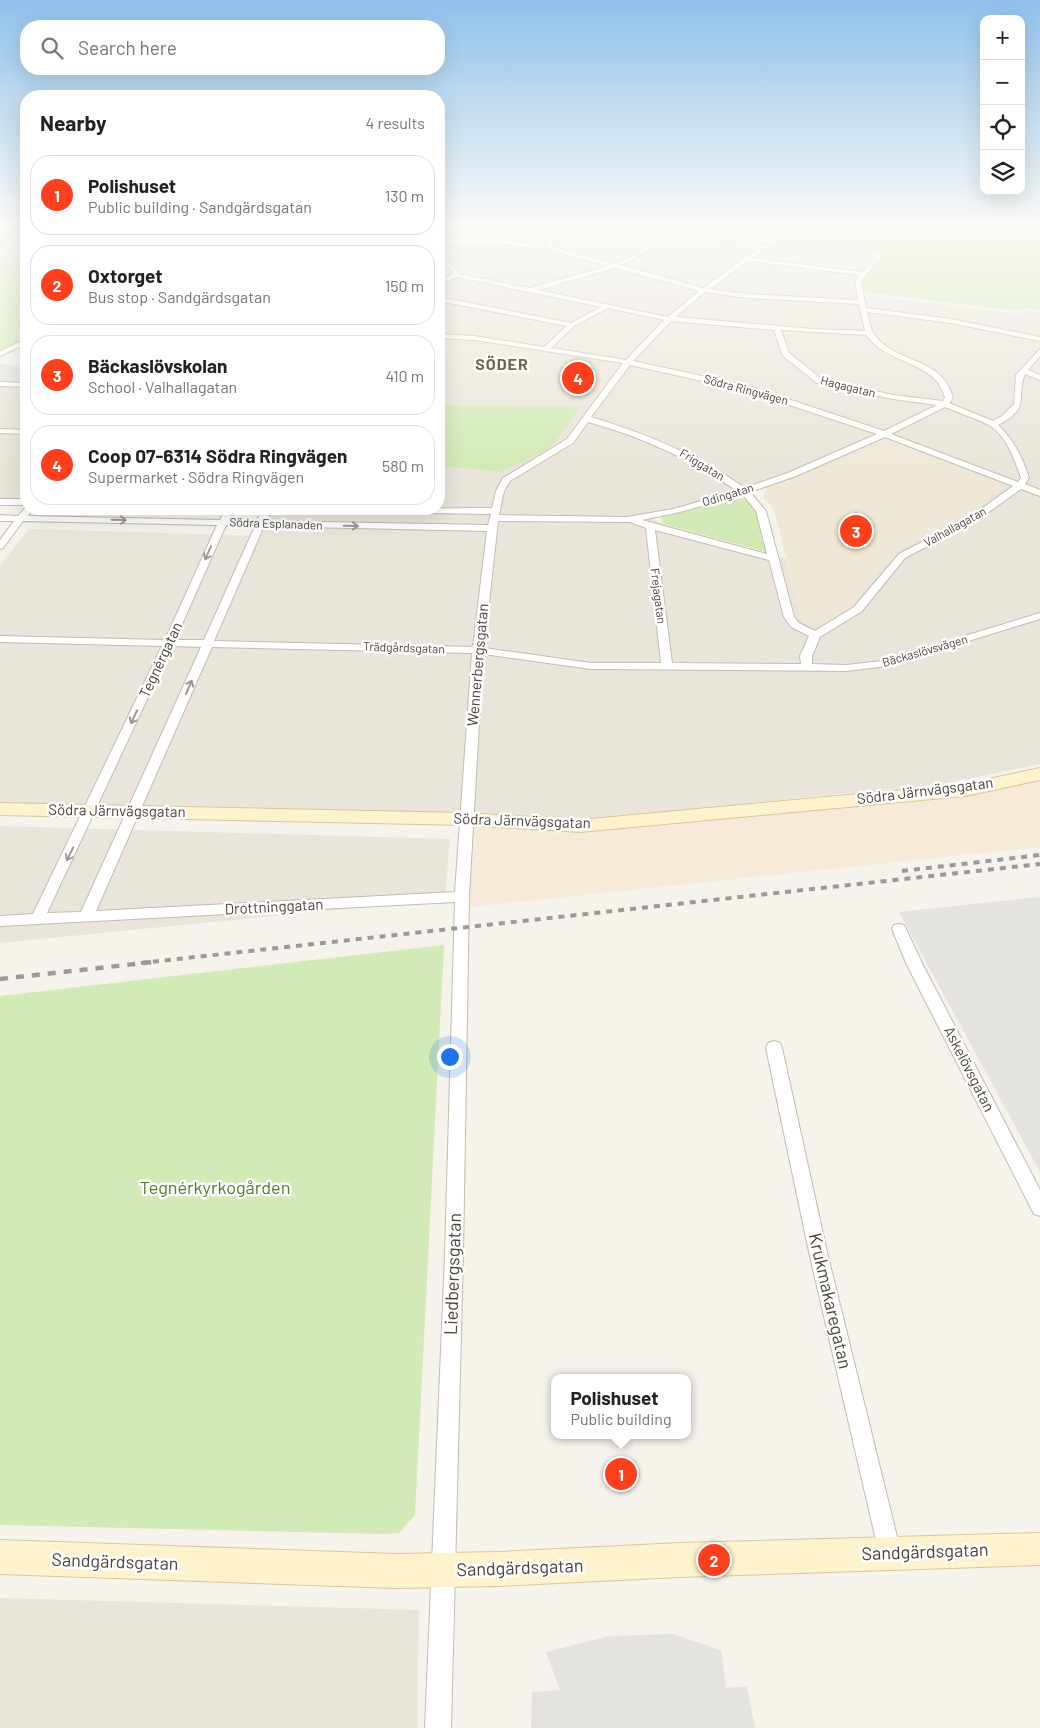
<!DOCTYPE html>
<html lang="en">
<head>
<meta charset="utf-8">
<style>
	body { margin:0; font-family:Barlow,sans-serif; background:#f6f6f6; color:#222 }
	.controls { position:absolute; right:15px; top:15px; display:grid; overflow:hidden; border-radius:10px; box-shadow:0 5px 20px #0002 }
	.controls button { width:45px; height:45px; display:grid; place-items:center; padding:0; border:0; border-bottom:1px solid #e0e0e0; background:#fff; color:#222; font:25px sans-serif }
	.you { position:absolute; left:449px; top:1056px; width:18px; height:18px; margin:-12px; border:4px solid #fff; border-radius:50%; background:#1a73e8; box-shadow:0 0 0 8px #1a73e833 }
	.badge { display:grid; place-items:center; width:32px; height:32px; border-radius:50%; background:#fc3f1d; color:#fff; font-size:16px; font-weight:700 }
	.pin { position:absolute; translate:-50% -50%; border:2px solid #fff; box-shadow:0 1px 5px #0006 }
	.popup { position:absolute; left:551px; top:1374px; width:140px; height:65px; box-sizing:border-box; display:grid; place-content:center; border-radius:10px; background:#fff; filter:drop-shadow(0 1px 4px #0005); font-size:16px; white-space:nowrap; color:#767676 }
	.popup b { font-size:19px; color:#222 }
	.popup::after { content:''; position:absolute; left:50%; top:100%; margin-left:-10px; border:10px solid transparent; border-top-color:#fff }
	.list { margin:0; padding:0; list-style:none }
	h2 { display:flex; justify-content:space-between; align-items:center; height:65px; margin:0; padding:0 20px; font-size:21px }
	h2 small { font-size:16px; font-weight:400; color:#767676 }
	.list li { display:grid; grid-template-columns:32px 1fr auto; gap:15px; align-items:center; box-sizing:border-box; height:80px; margin:0 10px 10px; padding:0 10px; border:1px solid #e0e0e0; border-radius:20px }
	.list b { display:block; font-size:19px; white-space:nowrap }
	.list p { margin:0; font-size:16px; white-space:nowrap; color:#767676 }
	.list em { font-size:16px; font-style:normal; color:#767676 }
	.icon { flex:none; width:28px; height:28px; fill:none; stroke:currentColor; stroke-width:2; stroke-linecap:round; stroke-linejoin:round }
	.map { position:relative; flex:none; width:1040px; height:1728px; overflow:hidden }
	.search { position:absolute; background:#fff; box-shadow:0 5px 20px #0002; left:20px; top:20px; width:425px; height:55px; display:flex; align-items:center; gap:12px; box-sizing:border-box; padding:0 18px; border-radius:20px; color:#767676; font-size:19px }
	.panel { position:absolute; background:#fff; box-shadow:0 5px 20px #0002; left:20px; top:90px; width:425px; height:425px; border-radius:20px }
	.map>svg:first-child { display:block }
</style>
</head>
<body>
<div class="map">
<svg width="1040" height="1728" viewBox="0 0 1040 1728">
	<rect width="100%" height="100%" fill="#f6f3ec"/>
	<!-- residential -->
	<g fill="#eae5da" fill-rule="evenodd">
		<path d="M 439,226 L 696,226 L 787,233 L 777,234 L 773,237 L 771,242 L 875,253 L 859,277 L 853,282 L 855,294 L 1021,314 L 1024,310 L 1040,312 L 1040,764 L 948,783 L 572,821 L 449,811 L 429,825 L 0,814 L 0,565 L 29,529 L 262,536 L 271,509 L 439,509 L 439,466 L 502,472 L 553,445 L 580,407 L 439,405 ZM 879,442 L 898,443 L 1000,482 L 974,510 L 893,552 L 853,605 L 802,621 L 786,559 L 664,524 L 652,519 L 767,488 Z"/>
		<path d="M 7,237 L 26,238 L 26,263 L 0,264 L 0,243 Z"/>
		<path d="M 0,387 L 26,388 L 26,498 L 0,498 Z"/>
		<path d="M 0,826 L 450,839 L 445,899 L 0,943 Z"/>
		<path d="M 0,1598 L 419,1610 L 417,1728 L 0,1728 Z"/>
	</g>
	<!-- commercial -->
	<path fill="#f7ead8" d="M 1040,774 L 1040,847 L 461,908 L 467,819 L 580,826 L 965,790 Z"/>
	<!-- education -->
	<path fill="#efe8d6" d="M 879,442 L 898,443 L 1000,482 L 1002,489 L 974,510 L 893,552 L 853,605 L 823,623 L 812,625 L 802,621 L 774,509 L 763,497 L 767,488 Z"/>
	<!-- green -->
	<g fill="#d2eab5">
		<path d="M 0,226 L 26,226 L 26,236 L 11,235 L 0,245 Z"/>
		<path d="M 721,226 L 1040,226 L 1040,310 L 1023,308 L 1021,311 L 860,292 L 858,281 L 874,262 L 888,253 L 774,242 L 776,234 L 780,231 Z"/>
		<path d="M 26,261 L 26,342 L 0,354 L 0,262 Z"/>
		<path d="M 439,405 L 580,407 L 553,446 L 502,472 L 439,466 Z"/>
		<path d="M 739,498 L 751,501 L 756,511 L 769,553 L 664,524 L 660,518 Z"/>
		<path d="M 444,945 L 415,1515 L 399,1533 L 382,1534 L 0,1525 L 0,996 Z"/>
	</g>
	<!-- parking -->
	<g fill="#e5e3e0">
		<path d="M 0,363 L 26,367 L 22,370 L 26,371 L 26,385 L 0,384 Z"/>
		<path d="M 1040,897 L 1040,1172 L 899,912 Z"/>
		<path d="M 673,1634 L 721,1650 L 726,1688 L 747,1686 L 755,1728 L 531,1728 L 532,1692 L 560,1690 L 546,1652 L 610,1636 Z"/>
	</g>
	<g fill="none" stroke-linecap="round" stroke-linejoin="round">
		<defs>
			<g id="street">
				<path d="M 547,226 L 553,226 L 553,247 L 615,264 L 632,256 L 659,235 L 569,226 L 596,226 L 774,240 L 776,243 L 752,258 L 862,272 L 874,260 L 877,262 L 861,281 L 866,308 L 951,319 L 1040,337 L 1040,341 L 951,323 L 867,312 C 869,320 870,328 874,334 C 892,363 943,356 953,398 L 949,403 L 993,421 L 1002,416 L 1014,404 L 1016,375 L 1040,349 L 1040,356 L 1028,370 L 1040,375 L 1040,380 L 1025,374 C 1015,398 1032,408 998,425 C 1013,439 1023,458 1029,478 L 1025,484 L 1040,490 L 1040,496 L 1021,489 L 979,519 L 905,558 L 862,611 L 820,637 L 812,656 L 812,664 L 846,665 L 882,661 L 1040,613 L 1040,619 L 887,666 L 846,671 L 591,669 L 483,654 L 469,897 L 463,1255 L 451,1728 L 425,1728 L 445,1255 L 455,902 L 0,926 L 0,916 L 33,914 L 162,646 L 0,642 L 0,636 L 165,640 L 217,525 L 23,521 L 3,548 L 0,549 L 0,540 L 14,521 L 0,521 L 0,515 L 18,516 L 26,507 L 26,509 L 33,509 L 28,516 L 220,520 L 225,509 L 233,509 L 229,520 L 257,520 L 263,509 L 271,509 L 267,521 L 488,525 L 491,514 L 367,512 L 362,509 L 492,508 L 496,491 L 503,478 L 567,439 L 623,363 L 474,340 L 439,338 L 439,334 L 474,336 L 544,347 L 567,326 L 439,301 L 439,297 L 571,323 L 601,307 L 457,277 L 439,285 L 439,281 L 453,274 L 453,272 L 439,261 L 439,256 L 458,270 L 459,274 L 530,288 L 608,266 L 550,250 L 505,244 L 439,243 L 439,239 L 505,240 L 547,246 ZM 665,235 L 768,243 L 744,258 L 703,288 L 621,265 L 636,258 ZM 747,261 L 860,275 L 855,281 L 858,300 L 747,294 L 710,289 ZM 615,268 L 699,291 L 668,317 L 538,290 ZM 705,292 L 747,298 L 859,304 L 865,331 L 814,329 L 675,317 ZM 608,308 L 664,320 L 626,360 L 551,348 L 574,326 ZM 671,321 L 774,330 L 783,356 L 817,383 L 893,399 L 937,405 L 884,431 L 752,387 L 633,361 ZM 781,330 L 867,335 C 885,365 937,360 945,398 L 943,401 L 893,395 L 822,379 L 789,353 ZM 630,365 L 747,391 L 877,434 L 790,472 L 745,488 C 698,455 647,434 591,417 ZM 945,407 C 959,413 975,418 989,425 C 1006,435 1015,460 1021,478 L 1018,482 L 891,434 ZM 588,422 C 642,437 691,459 737,491 L 673,509 L 627,517 L 499,515 L 504,491 L 510,481 L 573,443 ZM 885,437 L 1013,486 L 973,515 L 899,554 L 854,607 L 815,631 L 799,623 L 794,617 L 766,511 L 750,492 L 796,476 ZM 743,495 L 756,511 L 767,554 L 642,520 L 676,513 ZM 498,521 L 630,522 L 646,528 L 661,663 L 591,663 L 484,648 ZM 226,525 L 255,526 L 204,640 L 175,640 ZM 264,526 L 487,531 L 473,647 L 214,641 ZM 655,530 L 769,560 L 784,617 L 791,627 L 809,636 L 800,656 L 801,664 L 672,663 ZM 172,646 L 201,647 L 81,912 L 47,913 ZM 212,647 L 472,653 L 455,892 L 96,911 Z"/>
				<path d="M 26,339 L 26,344 L 0,356 L 0,351 Z"/>
				<path d="M 0,382 L 26,383 L 26,387 L 0,386 Z"/>
				<path d="M 0,429 L 26,430 L 26,434 L 0,433 Z"/>
				<rect x="0" y="499" width="26" height="6"/>
				<path d="M 899,924 L 904,925 L 906,929 L 923,965 L 1040,1190 L 1040,1216 L 1034,1214 L 907,965 L 892,929 L 894,925 Z"/>
				<path d="M 774,1041 L 780,1043 L 782,1048 L 827,1252 L 901,1553 L 898,1561 L 890,1564 L 882,1561 L 879,1553 L 809,1252 L 766,1048 L 768,1043 Z"/>
			</g>
			<g id="secondary">
				<path d="M 1040,768 L 1040,780 L 965,796 L 580,832 L 466,825 L 0,815 L 0,803 L 466,813 L 580,820 L 965,784 Z"/>
				<path d="M 1040,1533 L 1040,1565 L 680,1577 L 499,1586 L 396,1588 L 0,1574 L 0,1540 L 396,1554 L 499,1552 L 680,1543 Z"/>
			</g>
		</defs>
		<!-- street casing -->
		<use href="#street" stroke="#c2bbae" stroke-width="2"/>
		<!-- secondary casing -->
		<use href="#secondary" stroke="#d6c79b" stroke-width="2"/>
		<!-- street -->
		<use href="#street" fill="#fff" fill-rule="evenodd"/>
		<!-- secondary -->
		<use href="#secondary" fill="#fff3cd" fill-rule="evenodd"/>
		<!-- rail-far1 -->
		<g stroke="#9a9a9a" stroke-width="4" stroke-dasharray="6 6" stroke-linecap="butt">
			<path d="M 902,871 L 1040,855"/>
			<path d="M 141,963 L 1040,864"/>
		</g>
		<!-- rail -->
		<path stroke="#9a9a9a" stroke-width="4.5" stroke-dasharray="8 8" stroke-linecap="butt" d="M 0,979 L 153,962"/>
	</g>
	<!-- one-way arrows -->
	<defs><path id="oneway-shaft" d="M-6 0H5M1.5-3L5.5 0L1.5 3" fill="none" stroke-width="1.6" stroke-linecap="round" stroke-linejoin="round" transform="scale(1.25)"/></defs>
	<g stroke="#9c9892">
		<use href="#oneway-shaft" transform="translate(119 520) rotate(1)"/>
		<use href="#oneway-shaft" transform="translate(351 526) rotate(1)"/>
		<use href="#oneway-shaft" transform="translate(208 553) rotate(114)"/>
		<use href="#oneway-shaft" transform="translate(189 687) rotate(-66)"/>
		<use href="#oneway-shaft" transform="translate(134 717) rotate(115)"/>
		<use href="#oneway-shaft" transform="translate(70 854) rotate(116)"/>
	</g>
	<!-- sky -->
	<linearGradient id="sky" x2="0" y2="1"><stop stop-color="#8fc1ec"/><stop offset="0.48" stop-color="#fbfaf6"/><stop offset="1" stop-color="#fbfaf6" stop-opacity="0"/></linearGradient>
	<rect width="1040" height="468" fill="url(#sky)"/>
	<g text-anchor="middle" stroke-width="5" stroke-linejoin="round" paint-order="stroke">
		<!-- far-street labels -->
		<g font-size="12" fill="#4b4439" stroke="#fff">
			<text transform="translate(848 387) rotate(14)" y="4">Hagagatan</text>
			<text transform="translate(746 390) rotate(15)" y="4">Södra Ringvägen</text>
			<text transform="translate(702 465) rotate(31)" y="4">Friggatan</text>
			<text transform="translate(728 495) rotate(-17)" y="4">Odingatan</text>
			<text transform="translate(276 524) rotate(2)" y="4">Södra Esplanaden</text>
			<text transform="translate(955 527) rotate(-29)" y="4">Valhallagatan</text>
			<text transform="translate(658 596) rotate(83)" y="4">Frejagatan</text>
			<text transform="translate(404 648) rotate(2)" y="4">Trädgårdsgatan</text>
			<text transform="translate(925 651) rotate(-16)" y="4">Bäckaslövsvägen</text>
		</g>
		<!-- street labels -->
		<g font-size="15" fill="#4b4439" stroke="#fff">
			<text transform="translate(161 660) rotate(-65)" y="5">Tegnérgatan</text>
			<text transform="translate(478 665) rotate(-85)" y="5">Wennerbergsgatan</text>
			<text transform="translate(925 791) rotate(-7)" y="5">Södra Järnvägsgatan</text>
			<text transform="translate(117 811) rotate(1)" y="5">Södra Järnvägsgatan</text>
			<text transform="translate(522 821) rotate(2)" y="5">Södra Järnvägsgatan</text>
			<text transform="translate(274 907) rotate(-3)" y="5">Drottninggatan</text>
			<text transform="translate(969 1069) rotate(63)" y="5">Askelövsgatan</text>
		</g>
		<!-- far-district labels -->
		<g font-size="16" font-weight="bold" letter-spacing="1" fill="#6e6250" stroke="#fff">
			<text x="502" y="370">SÖDER</text>
		</g>
		<!-- near-park labels -->
		<g font-size="18" fill="#4a7f2a" stroke="#fff">
			<text x="215" y="1194">Tegnérkyrkogården</text>
		</g>
		<!-- near-street labels -->
		<g font-size="18" fill="#4b4439" stroke="#fff">
			<text transform="translate(453 1274) rotate(-88)" y="6">Liedbergsgatan</text>
			<text transform="translate(830 1301) rotate(77)" y="6">Krukmakaregatan</text>
			<text transform="translate(925 1552) rotate(-2)" y="6">Sandgärdsgatan</text>
			<text transform="translate(115 1562) rotate(2)" y="6">Sandgärdsgatan</text>
			<text transform="translate(520 1568) rotate(-2)" y="6">Sandgärdsgatan</text>
		</g>
	</g>
</svg>
<div class="controls">
<button>+</button>
<button>−</button>
<button><svg class="icon" aria-label="locate" viewBox="0 0 24 24"><circle cx="12" cy="12" r="6"/><path d="M12 2v4M12 18v4M2 12h4M18 12h4"/></svg></button>
<button><svg class="icon" aria-label="layers" viewBox="0 0 24 24"><path d="M12 4l9 5-9 5-9-5zM3 14l9 5 9-5"/></svg></button>
</div>
<div class="you"></div>
<div class="pin badge" style="left:621px;top:1474px">1</div>
<div class="popup"><b>Polishuset</b>Public building</div>
<div class="pin badge" style="left:714px;top:1560px">2</div>
<div class="pin badge" style="left:856px;top:531px">3</div>
<div class="pin badge" style="left:578px;top:378px">4</div>
<div class="search"><svg class="icon" aria-label="search" viewBox="0 0 24 24"><circle cx="10" cy="10" r="6"/><path d="M15 15l6 6"/></svg>Search here</div>
<section class="panel">
<h2>Nearby<small>4 results</small></h2>
<ul class="list">
<li><span class="badge">1</span><div><b>Polishuset</b><p>Public building · Sandgärdsgatan</p></div><em>130 m</em></li>
<li><span class="badge">2</span><div><b>Oxtorget</b><p>Bus stop · Sandgärdsgatan</p></div><em>150 m</em></li>
<li><span class="badge">3</span><div><b>Bäckaslövskolan</b><p>School · Valhallagatan</p></div><em>410 m</em></li>
<li><span class="badge">4</span><div><b>Coop 07-6314 Södra Ringvägen</b><p>Supermarket · Södra Ringvägen</p></div><em>580 m</em></li>
</ul>
</section>
</div>
</body>
</html>
